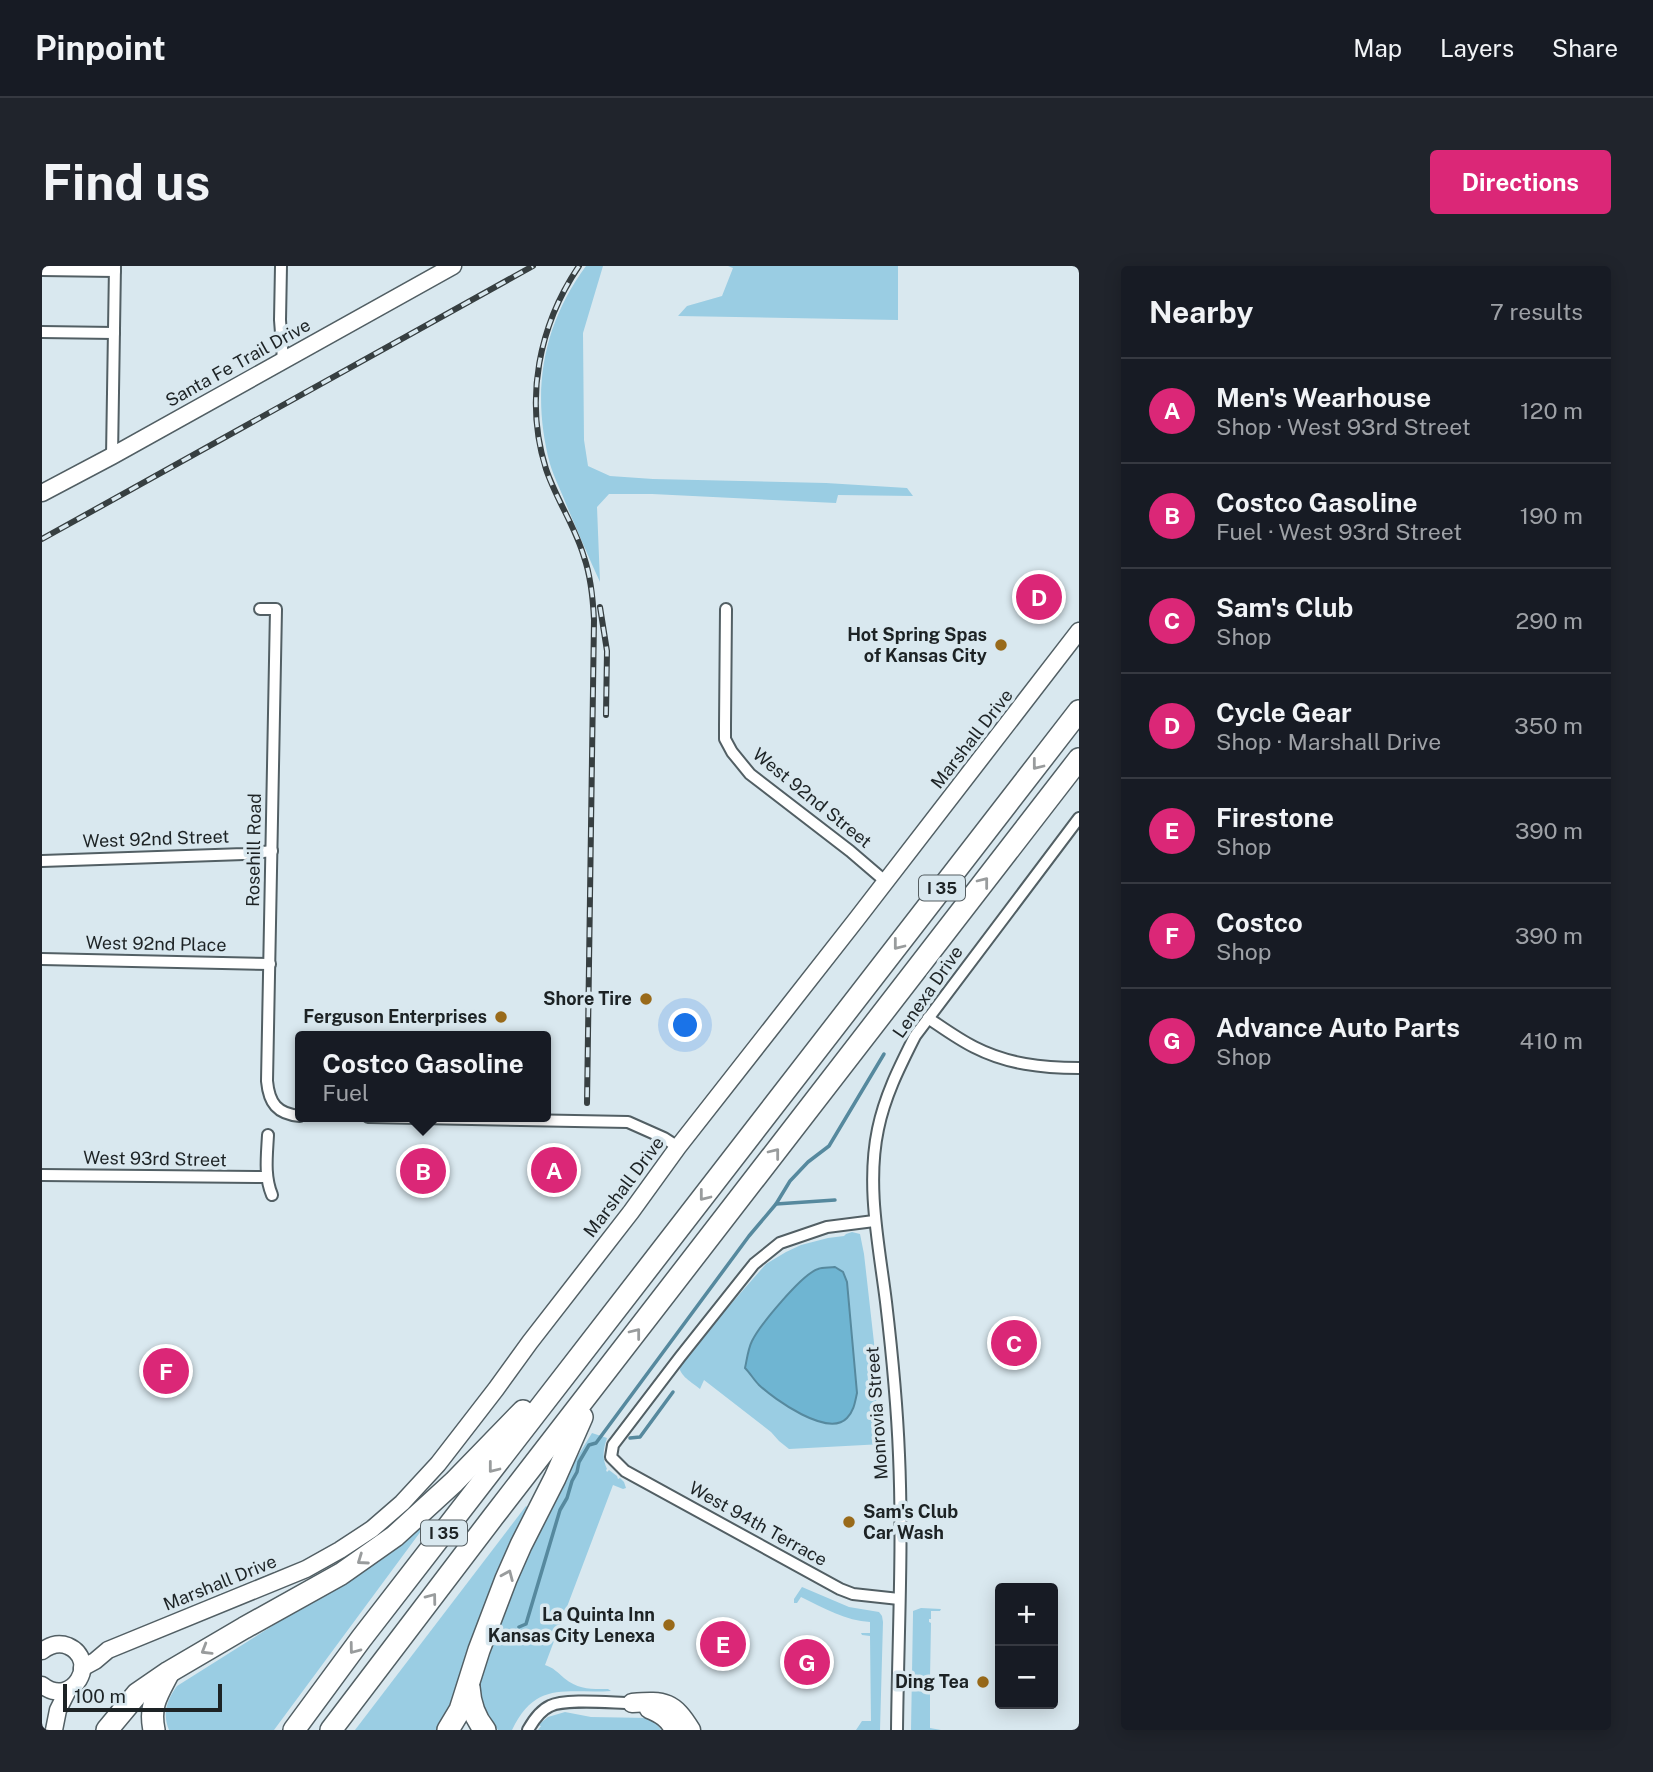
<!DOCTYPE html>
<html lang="en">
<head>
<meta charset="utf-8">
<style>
	body { margin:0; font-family:"Public Sans",sans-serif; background:#20242c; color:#f1f3f6 }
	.controls { position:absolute; right:21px; bottom:21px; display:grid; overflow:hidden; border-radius:7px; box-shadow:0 4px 18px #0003 }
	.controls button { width:63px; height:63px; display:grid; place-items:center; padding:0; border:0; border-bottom:2px solid #363941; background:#171b24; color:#f1f3f6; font:35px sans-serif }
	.scale { position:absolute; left:21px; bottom:18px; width:159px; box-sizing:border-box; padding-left:7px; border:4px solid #1d2325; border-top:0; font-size:19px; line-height:24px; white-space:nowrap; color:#1d2325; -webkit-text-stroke:5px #d9e8ef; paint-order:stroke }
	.you { position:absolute; left:644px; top:760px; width:24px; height:24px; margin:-18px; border:5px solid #fff; border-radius:50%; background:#1a73e8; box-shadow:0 0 0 10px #1a73e833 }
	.badge { display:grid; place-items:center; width:46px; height:46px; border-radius:50%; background:#db2777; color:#fff; font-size:23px; font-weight:700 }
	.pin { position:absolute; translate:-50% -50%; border:4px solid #fff; box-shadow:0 2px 7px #0006 }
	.popup { position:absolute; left:253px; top:765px; width:256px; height:91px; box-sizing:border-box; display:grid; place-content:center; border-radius:7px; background:#171b24; filter:drop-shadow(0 2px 5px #0005); font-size:23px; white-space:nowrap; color:#9ea1a6 }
	.popup b { font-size:26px; color:#f1f3f6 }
	.popup::after { content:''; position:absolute; left:50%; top:100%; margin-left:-14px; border:14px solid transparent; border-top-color:#171b24 }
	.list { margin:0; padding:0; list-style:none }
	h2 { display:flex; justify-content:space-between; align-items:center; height:91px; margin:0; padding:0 28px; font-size:30px }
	h2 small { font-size:23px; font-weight:400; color:#9ea1a6 }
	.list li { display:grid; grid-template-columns:46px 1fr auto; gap:21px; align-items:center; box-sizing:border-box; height:105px; padding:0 28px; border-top:2px solid #363941 }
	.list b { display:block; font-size:26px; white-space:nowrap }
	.list p { margin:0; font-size:23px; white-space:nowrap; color:#9ea1a6 }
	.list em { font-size:23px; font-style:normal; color:#9ea1a6 }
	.map { position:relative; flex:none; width:1037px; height:1464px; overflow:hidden; border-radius:7px }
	header { display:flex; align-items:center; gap:42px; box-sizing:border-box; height:98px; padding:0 35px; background:#171b24; border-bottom:2px solid #363941 }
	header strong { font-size:33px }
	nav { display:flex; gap:38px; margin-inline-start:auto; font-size:24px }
	.intro { display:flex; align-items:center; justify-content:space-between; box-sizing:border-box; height:168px; padding:0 42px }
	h1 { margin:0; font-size:49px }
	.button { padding:18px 32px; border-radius:7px; background:#db2777; color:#fff; font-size:24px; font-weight:700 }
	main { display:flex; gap:42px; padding:0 42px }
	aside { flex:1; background:#171b24; border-radius:7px; box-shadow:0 4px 18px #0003 }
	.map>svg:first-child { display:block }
</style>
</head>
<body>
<header>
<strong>Pinpoint</strong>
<nav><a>Map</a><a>Layers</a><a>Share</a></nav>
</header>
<div class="intro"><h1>Find us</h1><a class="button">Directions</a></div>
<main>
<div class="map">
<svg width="1037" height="1464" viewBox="0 0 1037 1464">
	<rect width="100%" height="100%" fill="#d9e8ef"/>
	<!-- green -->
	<g fill="#9acde3">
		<path d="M 544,0 L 561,0 L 541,67 L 542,174 L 546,200 L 568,210 L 611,213 L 784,217 L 865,222 L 871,230 L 796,229 L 794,237 L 610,228 L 567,228 L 555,241 L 558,316 C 546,290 535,264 524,238 C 519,225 512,211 508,198 C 489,126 500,60 544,0 Z"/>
		<path d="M 686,0 L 856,0 L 856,54 L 636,50 L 645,40 L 680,30 L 691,2 Z"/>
		<path d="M 810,966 L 818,968 L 822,988 L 836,1112 L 841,1178 L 747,1183 L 737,1175 L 729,1166 L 662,1114 L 658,1123 C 650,1116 636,1110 637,1097 L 724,998 L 744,986 L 759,979 L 786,972 L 802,970 L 804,968 Z"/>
		<path d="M 550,1167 L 565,1172 C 561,1184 560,1192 565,1203 L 564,1204 L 565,1206 L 567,1204 L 575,1210 L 576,1213 L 578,1212 L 582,1216 L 584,1222 L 581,1223 L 571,1219 L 503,1399 C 512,1402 515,1406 522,1412 C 537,1424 548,1423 566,1423 L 569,1425 C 524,1428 494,1414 470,1464 L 456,1464 L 441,1447 L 435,1418 L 468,1323 L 524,1209 Z"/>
		<path d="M 484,1240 L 488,1243 L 421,1414 L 398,1464 L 313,1464 Z"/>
		<path d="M 378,1257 L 382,1261 L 232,1464 L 127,1464 C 120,1447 125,1434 135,1420 L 314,1307 Z"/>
		<path d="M 760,1321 L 807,1341 L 837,1346 L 840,1350 L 841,1356 L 838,1464 L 814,1464 L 820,1455 L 829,1455 L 828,1370 L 820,1369 L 819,1367 L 828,1367 L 828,1356 C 804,1355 782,1342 759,1331 L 755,1337 L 752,1337 L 752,1333 Z"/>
		<path d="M 879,1342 L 899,1343 L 898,1345 L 889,1345 L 889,1353 L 887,1353 L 887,1356 L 889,1357 L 888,1412 L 895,1413 L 894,1415 L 888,1416 L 888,1462 L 899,1464 L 869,1464 L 871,1349 L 871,1345 Z"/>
		<path d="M 523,1446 L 549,1451 L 607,1452 L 613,1455 L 619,1464 L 496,1464 L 499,1460 L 496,1459 L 506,1451 Z"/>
	</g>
	<!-- water -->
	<path fill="#6fb5d2" stroke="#56899e" stroke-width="2" d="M 793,1001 L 801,1006 L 805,1016 L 815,1127 C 813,1136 812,1145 805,1152 C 786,1172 732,1133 717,1119 C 712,1114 708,1107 703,1102 C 705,1093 706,1083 710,1075 C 718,1059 760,1008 776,1003 C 781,1001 788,1002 793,1001 Z"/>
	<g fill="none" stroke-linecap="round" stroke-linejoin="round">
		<!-- stream -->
		<g stroke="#56899e" stroke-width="3.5">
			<path d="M 734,938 L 748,915 L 766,896 L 787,880 L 842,788"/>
			<path d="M 588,1172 L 598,1171 L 631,1126"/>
			<path d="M 477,1361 L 484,1358 L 518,1244 L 525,1232 L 530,1215 L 535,1206 L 537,1196 L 547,1179 L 554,1177 L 707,970 L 734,938 L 793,934"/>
		</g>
		<defs>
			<g id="street">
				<path d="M 239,0 L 238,54 L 241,94"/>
				<path d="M 0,4 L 73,5"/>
				<path d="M 0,66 L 72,67"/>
				<path d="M 70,190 L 73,0"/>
				<path d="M 218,343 L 234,343 L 225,815 C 227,837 235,848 258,850"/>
				<path d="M 684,343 L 683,459 L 683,473 L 690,486 L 708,508 L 808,585 L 843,615"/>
				<path d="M 0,595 L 202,588 L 230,585"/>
				<path d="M 0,693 L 228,698"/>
				<path d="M 886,752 C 901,762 916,773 932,781 C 965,798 1000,802 1037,802"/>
				<path d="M 326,851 L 586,856 L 622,872 L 636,881"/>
				<path d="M 226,869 C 225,889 222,910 230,929"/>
				<path d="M 0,909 L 225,911"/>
				<path d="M 832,955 L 785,961 L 738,977 L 712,998 L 638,1091 L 571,1179 L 569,1191 L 583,1205 L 798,1323 L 811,1328 L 857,1333"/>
				<path d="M 486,1464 C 491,1455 499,1444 508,1440 C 523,1432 572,1437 590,1437"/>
				<path d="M 855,1464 C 856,1373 861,1280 857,1189 C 855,1138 850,1087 844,1036 C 837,979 824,920 836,863 C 843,829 858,800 873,770 L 1037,552"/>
			</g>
			<g id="secondary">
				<path d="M 0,227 L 70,190 L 411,0"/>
				<path d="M 0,1385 C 8,1379 16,1376 26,1380 C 58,1394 31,1443 0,1419"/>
				<path d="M 40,1402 L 53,1395 L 66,1384 L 264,1303 L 298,1284 L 330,1263 L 360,1237 L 396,1198 L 454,1123 L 488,1076 L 589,946 L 636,881 L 814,654 L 1037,365"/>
				<path d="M 12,1464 L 16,1444 L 26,1424"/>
			</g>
			<g id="primary">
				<path d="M 590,1437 C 623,1434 632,1436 649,1464"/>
				<path d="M 607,1443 C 619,1448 626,1452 632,1464"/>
			</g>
			<g id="highway">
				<path d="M 427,1421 C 428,1437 432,1451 443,1464"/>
				<path d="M 65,1464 L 95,1428 L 127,1406 L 202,1362 L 299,1308 L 353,1270 L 412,1216 L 481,1145"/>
				<path d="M 112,1464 C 107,1440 115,1429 126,1408"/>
				<path d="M 252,1464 L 319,1373 L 1037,445"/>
				<path d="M 289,1464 L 451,1251 L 1037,493"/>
				<path d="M 406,1464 L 418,1444 L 437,1384 L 464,1313 L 479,1279 L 513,1212 L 540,1151"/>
			</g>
		</defs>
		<!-- street casing -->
		<use href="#street" stroke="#525f64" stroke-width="14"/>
		<!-- secondary casing -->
		<use href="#secondary" stroke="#525f64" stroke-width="19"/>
		<!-- primary casing -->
		<use href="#primary" stroke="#525f64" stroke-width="21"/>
		<!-- highway casing -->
		<use href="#highway" stroke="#525f64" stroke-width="24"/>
		<!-- street -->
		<use href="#street" stroke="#fff" stroke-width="10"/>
		<!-- secondary -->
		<use href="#secondary" stroke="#fff" stroke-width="16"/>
		<!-- primary -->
		<use href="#primary" stroke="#fff" stroke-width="18"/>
		<!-- highway -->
		<use href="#highway" stroke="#fff" stroke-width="21"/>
		<defs>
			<g id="rail">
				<path d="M 537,0 C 497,59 482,133 504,203 C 514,233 533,260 542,291 C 549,311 551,333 552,354 L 545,837"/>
				<path d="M 0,273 L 491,0"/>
				<path d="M 558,341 L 565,385 L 564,449"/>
			</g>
		</defs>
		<!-- rail casing -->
		<use href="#rail" stroke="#373f41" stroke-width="6"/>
		<!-- rail -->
		<use href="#rail" stroke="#d9e8ef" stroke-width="3.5" stroke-dasharray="10" stroke-linecap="butt"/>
	</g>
	<!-- one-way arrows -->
	<defs><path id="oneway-chevron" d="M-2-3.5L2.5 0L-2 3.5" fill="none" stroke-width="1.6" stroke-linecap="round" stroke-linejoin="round" transform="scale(1.75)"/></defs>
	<g stroke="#999c9d">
		<use href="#oneway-chevron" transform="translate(995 499) rotate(128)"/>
		<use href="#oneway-chevron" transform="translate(942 616) rotate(-52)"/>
		<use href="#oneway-chevron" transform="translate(856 679) rotate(128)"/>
		<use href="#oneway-chevron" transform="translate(733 887) rotate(-52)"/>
		<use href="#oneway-chevron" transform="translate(662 930) rotate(128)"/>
		<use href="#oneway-chevron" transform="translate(594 1067) rotate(-52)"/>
		<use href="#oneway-chevron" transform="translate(451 1202) rotate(128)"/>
		<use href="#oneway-chevron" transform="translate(320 1294) rotate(145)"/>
		<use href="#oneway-chevron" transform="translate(466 1309) rotate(-67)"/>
		<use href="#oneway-chevron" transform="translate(390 1332) rotate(-53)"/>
		<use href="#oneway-chevron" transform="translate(312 1383) rotate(127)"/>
		<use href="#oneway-chevron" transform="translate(164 1384) rotate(149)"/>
	</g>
	<!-- markers -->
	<g fill="#996a1a" stroke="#d9e8ef" stroke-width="2.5">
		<circle cx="959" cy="379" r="7"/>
		<circle cx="604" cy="733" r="7"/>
		<circle cx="459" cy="751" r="7"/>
		<circle cx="807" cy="1256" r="7"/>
		<circle cx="627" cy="1359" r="7"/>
		<circle cx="941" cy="1416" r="7"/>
	</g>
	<g text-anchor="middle" stroke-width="7" stroke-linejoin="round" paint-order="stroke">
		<!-- shield labels -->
		<g fill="#d9e8ef" stroke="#555e62" stroke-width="2">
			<rect x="877" y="609.5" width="46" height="25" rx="5"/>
			<rect x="379" y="1254.5" width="46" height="25" rx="5"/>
		</g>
		<g font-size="16" font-weight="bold" fill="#1d2325">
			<text x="900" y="628">I 35</text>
			<text x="402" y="1273">I 35</text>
		</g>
		<!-- street labels -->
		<g font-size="18" fill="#1d2325" stroke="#d9e8ef">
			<text transform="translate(196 97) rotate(-29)" y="6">Santa Fe Trail Drive</text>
			<text transform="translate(930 473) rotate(-52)" y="6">Marshall Drive</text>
			<text transform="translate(770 532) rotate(39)" y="6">West 92nd Street</text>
			<text transform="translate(114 573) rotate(-2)" y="6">West 92nd Street</text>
			<text transform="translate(212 584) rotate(-89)" y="6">Rosehill Road</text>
			<text transform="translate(114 678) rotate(1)" y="6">West 92nd Place</text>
			<text transform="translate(886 726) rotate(-55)" y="6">Lenexa Drive</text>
			<text transform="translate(113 893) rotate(1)" y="6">West 93rd Street</text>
			<text transform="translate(582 921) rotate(-53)" y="6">Marshall Drive</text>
			<text transform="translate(835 1147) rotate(-94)" y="6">Monrovia Street</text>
			<text transform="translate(716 1258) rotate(29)" y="6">West 94th Terrace</text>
			<text transform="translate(178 1317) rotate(-22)" y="6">Marshall Drive</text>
		</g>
		<!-- poi labels -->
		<g font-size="18" font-weight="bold" fill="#1d2325" stroke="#d9e8ef" text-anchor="end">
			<text x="945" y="375">Hot Spring Spas<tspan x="945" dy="21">of Kansas City</tspan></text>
			<text x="590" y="739">Shore Tire</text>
			<text x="445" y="757">Ferguson Enterprises</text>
			<text x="821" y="1252" text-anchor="start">Sam's Club<tspan x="821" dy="21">Car Wash</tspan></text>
			<text x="613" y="1355">La Quinta Inn<tspan x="613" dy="21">Kansas City Lenexa</tspan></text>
			<text x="927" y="1422">Ding Tea</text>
		</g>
	</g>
</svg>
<div class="controls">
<button>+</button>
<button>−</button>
</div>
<div class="scale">100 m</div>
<div class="you"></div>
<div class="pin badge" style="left:512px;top:904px">A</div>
<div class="pin badge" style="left:381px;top:905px">B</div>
<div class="popup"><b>Costco Gasoline</b>Fuel</div>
<div class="pin badge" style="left:972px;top:1077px">C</div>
<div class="pin badge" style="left:997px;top:331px">D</div>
<div class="pin badge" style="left:681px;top:1378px">E</div>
<div class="pin badge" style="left:124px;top:1105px">F</div>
<div class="pin badge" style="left:765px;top:1396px">G</div>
</div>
<aside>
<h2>Nearby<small>7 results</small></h2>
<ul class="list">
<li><span class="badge">A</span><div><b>Men's Wearhouse</b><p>Shop · West 93rd Street</p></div><em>120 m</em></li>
<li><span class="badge">B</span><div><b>Costco Gasoline</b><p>Fuel · West 93rd Street</p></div><em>190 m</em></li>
<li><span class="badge">C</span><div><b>Sam's Club</b><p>Shop</p></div><em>290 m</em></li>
<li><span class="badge">D</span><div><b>Cycle Gear</b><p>Shop · Marshall Drive</p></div><em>350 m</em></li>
<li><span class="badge">E</span><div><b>Firestone</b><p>Shop</p></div><em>390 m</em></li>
<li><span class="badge">F</span><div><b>Costco</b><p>Shop</p></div><em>390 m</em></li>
<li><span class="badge">G</span><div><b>Advance Auto Parts</b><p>Shop</p></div><em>410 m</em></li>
</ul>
</aside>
</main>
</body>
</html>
